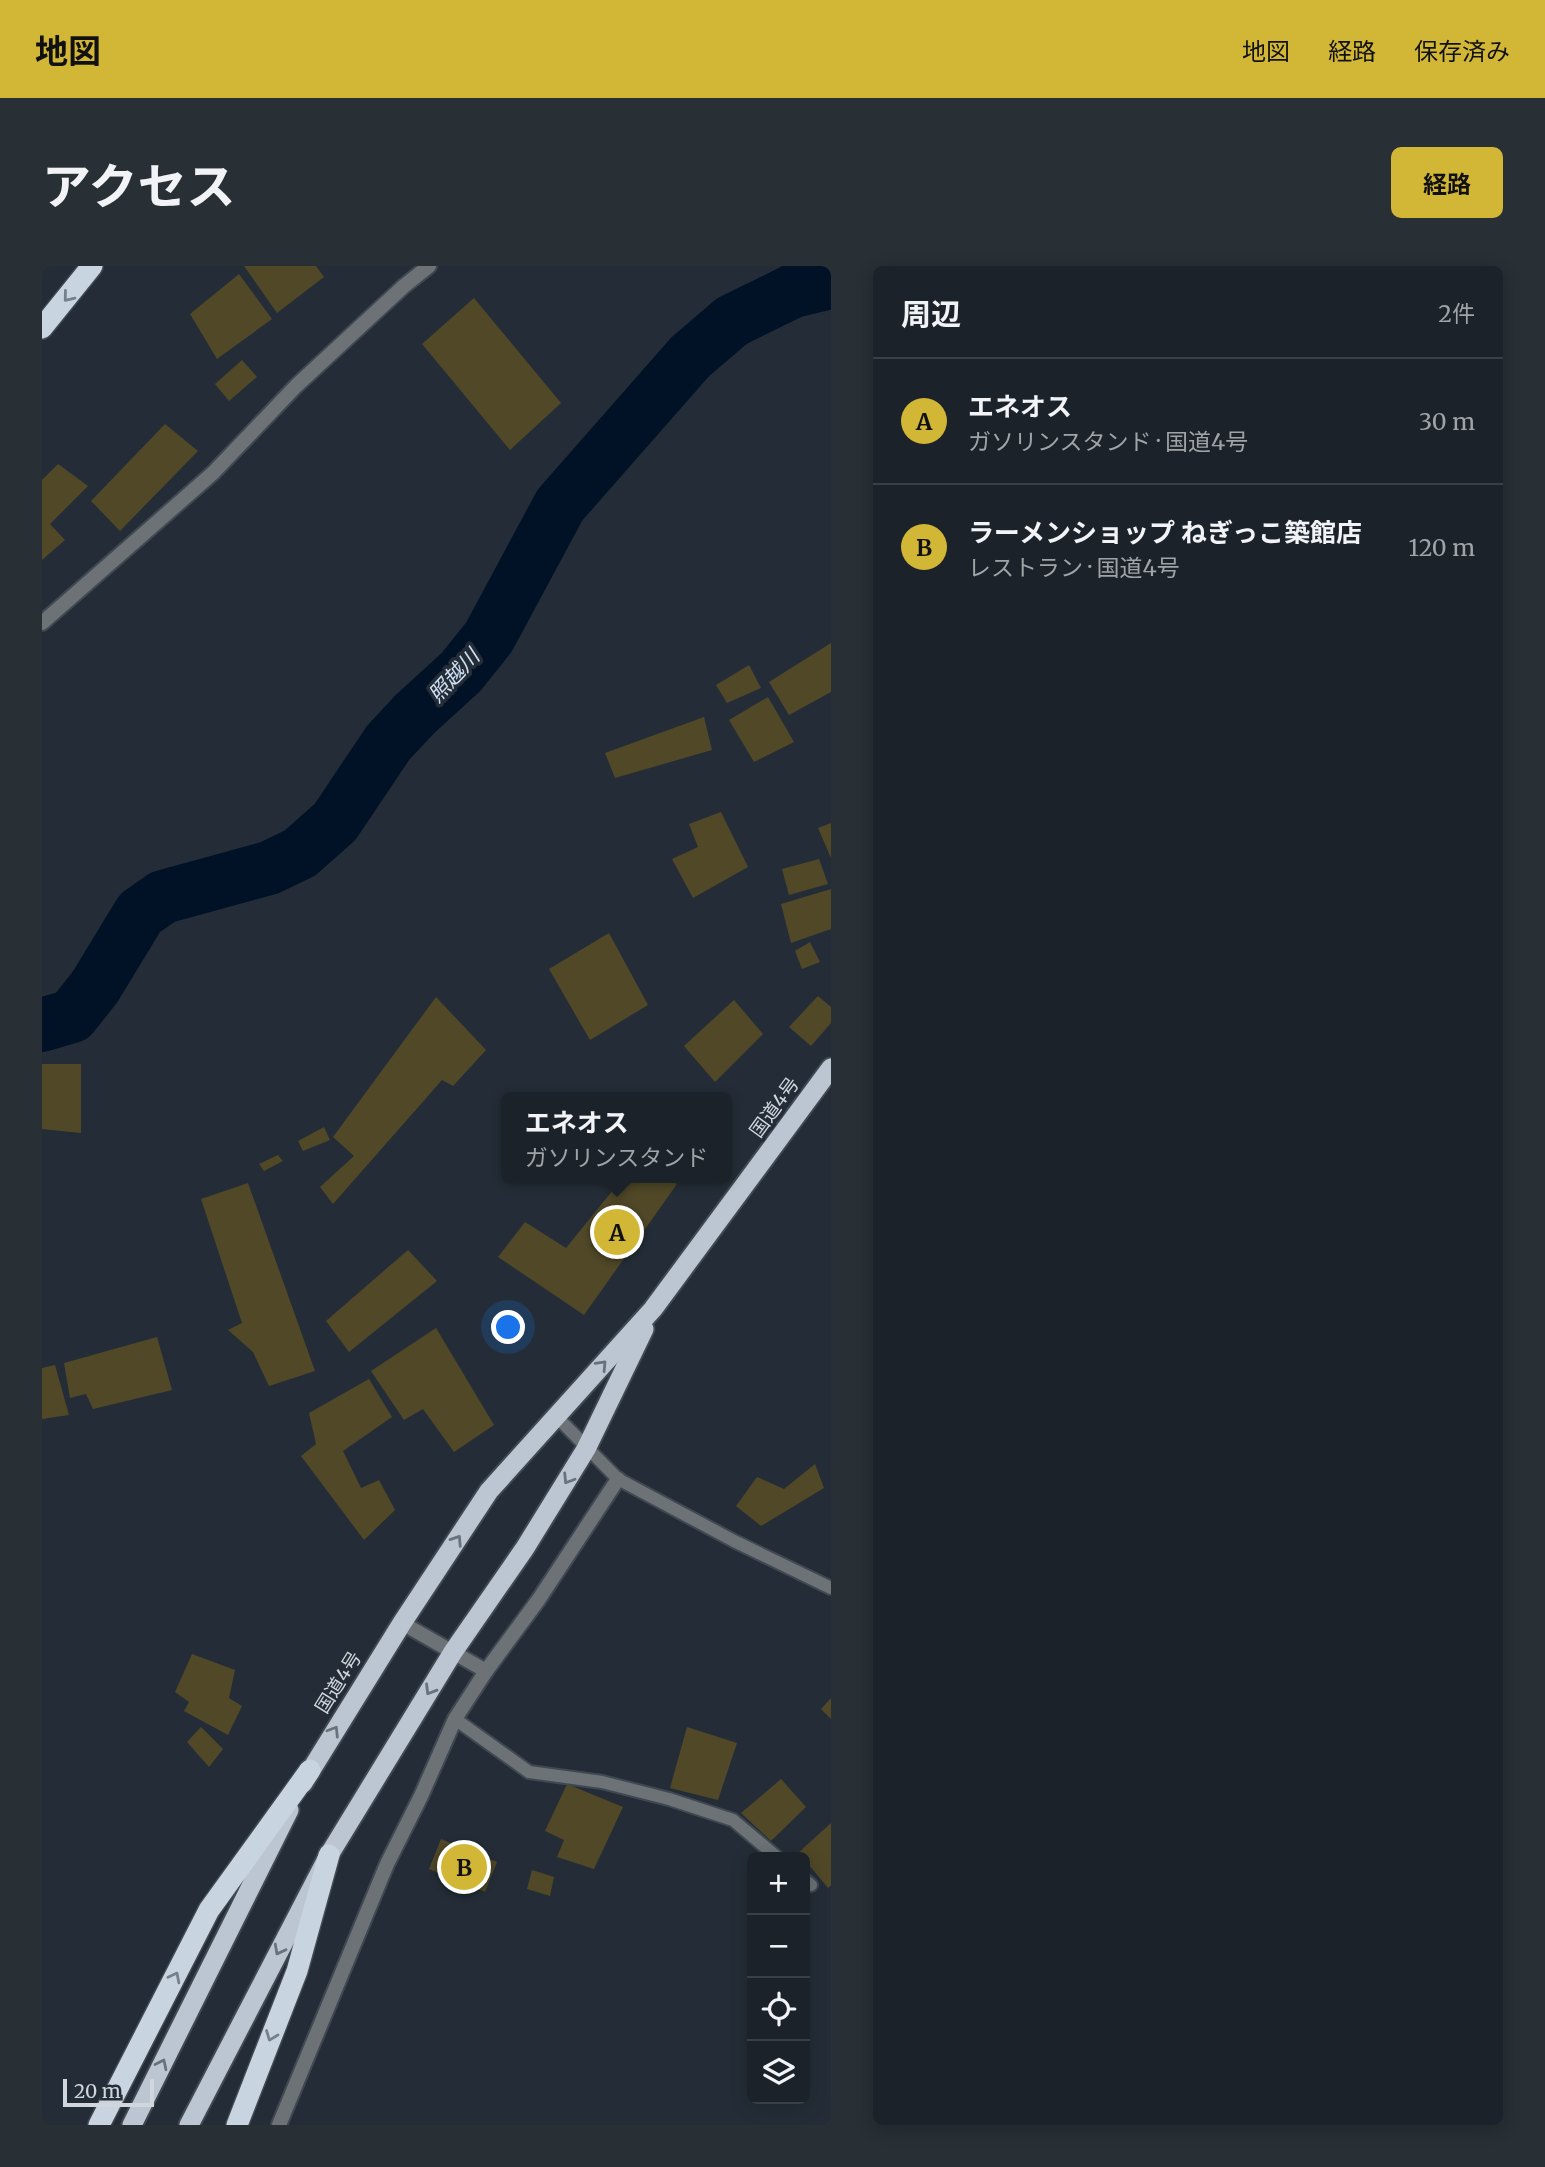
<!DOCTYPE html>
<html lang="ja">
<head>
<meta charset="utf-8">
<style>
	body { margin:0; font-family:Merriweather,"Noto Sans JP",serif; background:#282f35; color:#f1f3f6 }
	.controls { position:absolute; right:21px; bottom:21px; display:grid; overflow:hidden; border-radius:10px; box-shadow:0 4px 18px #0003 }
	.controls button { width:63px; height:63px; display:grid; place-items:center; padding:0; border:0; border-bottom:2px solid #393f46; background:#1b2229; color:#f1f3f6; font:35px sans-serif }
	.scale { position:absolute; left:21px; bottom:18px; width:91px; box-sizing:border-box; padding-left:7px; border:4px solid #d1d6dd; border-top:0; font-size:19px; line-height:24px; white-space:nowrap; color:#d1d6dd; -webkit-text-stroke:5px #242d37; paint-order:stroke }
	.you { position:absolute; left:467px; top:1062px; width:24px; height:24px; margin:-18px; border:5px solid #fff; border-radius:50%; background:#1a73e8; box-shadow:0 0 0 10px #1a73e833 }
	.badge { display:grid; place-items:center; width:46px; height:46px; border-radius:50%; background:#d2b736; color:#111; font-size:23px; font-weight:700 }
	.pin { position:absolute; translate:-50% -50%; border:4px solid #fff; box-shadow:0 2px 7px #0006 }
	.popup { position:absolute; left:459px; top:826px; width:231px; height:91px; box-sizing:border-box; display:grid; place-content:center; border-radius:10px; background:#1b2229; filter:drop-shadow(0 2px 5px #0005); font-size:23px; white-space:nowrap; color:#a0a4a8 }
	.popup b { font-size:26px; color:#f1f3f6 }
	.popup::after { content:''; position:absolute; left:50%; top:100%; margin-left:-14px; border:14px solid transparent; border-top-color:#1b2229 }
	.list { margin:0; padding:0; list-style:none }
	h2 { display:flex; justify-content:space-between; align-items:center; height:91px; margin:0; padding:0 28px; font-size:30px }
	h2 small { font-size:23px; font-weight:400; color:#a0a4a8 }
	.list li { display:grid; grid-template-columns:46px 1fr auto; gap:21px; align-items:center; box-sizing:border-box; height:126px; padding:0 28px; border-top:2px solid #393f46 }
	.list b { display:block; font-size:26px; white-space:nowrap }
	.list p { margin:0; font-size:23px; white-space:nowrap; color:#a0a4a8 }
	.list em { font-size:23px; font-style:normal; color:#a0a4a8 }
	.icon { flex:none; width:38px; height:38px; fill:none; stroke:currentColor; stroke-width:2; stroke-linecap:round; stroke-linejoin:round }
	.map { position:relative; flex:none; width:789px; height:1859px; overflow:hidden; border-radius:10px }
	header { display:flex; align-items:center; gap:42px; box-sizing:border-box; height:98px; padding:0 35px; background:#d2b736; color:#111 }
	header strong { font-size:33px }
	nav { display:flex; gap:38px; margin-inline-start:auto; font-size:24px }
	.intro { display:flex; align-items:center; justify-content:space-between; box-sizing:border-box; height:168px; padding:0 42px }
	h1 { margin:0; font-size:49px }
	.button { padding:18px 32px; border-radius:10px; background:#d2b736; color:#111; font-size:24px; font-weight:700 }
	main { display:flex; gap:42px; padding:0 42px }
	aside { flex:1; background:#1b2229; border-radius:10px; box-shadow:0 4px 18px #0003 }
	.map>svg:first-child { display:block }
</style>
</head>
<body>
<header>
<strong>地図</strong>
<nav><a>地図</a><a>経路</a><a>保存済み</a></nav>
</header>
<div class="intro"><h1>アクセス</h1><a class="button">経路</a></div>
<main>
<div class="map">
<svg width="789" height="1859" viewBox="0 0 789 1859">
	<rect width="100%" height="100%" fill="#242d37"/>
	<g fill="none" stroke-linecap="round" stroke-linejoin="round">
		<!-- river -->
		<path stroke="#011227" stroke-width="54" d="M 0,759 L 30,750 L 53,721 L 98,647 L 121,631 L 227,602 L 258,587 L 293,556 L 346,477 L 373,448 L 419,406 L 447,371 L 518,239 L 648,91 L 690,55 L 751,25 L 789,16"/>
	</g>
	<!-- building -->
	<g fill="#504827">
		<path d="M 202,0 L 274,0 L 282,11 L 235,47 Z"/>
		<path d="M 197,8 L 230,53 L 175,93 L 148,48 Z"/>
		<path d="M 432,32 L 519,137 L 468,184 L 380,78 Z"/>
		<path d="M 200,94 L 215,111 L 187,135 L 173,118 Z"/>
		<path d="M 123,158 L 156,185 L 78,265 L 49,235 Z"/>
		<path d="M 16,198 L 46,220 L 8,258 L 23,274 L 0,294 L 0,214 Z"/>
		<path d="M 789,377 L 789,426 L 747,449 L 727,416 Z"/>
		<path d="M 707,399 L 719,422 L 685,437 L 674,419 Z"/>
		<path d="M 726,431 L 752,476 L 712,496 L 687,454 Z"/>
		<path d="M 662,451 L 670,484 L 573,512 L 563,487 Z"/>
		<path d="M 679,546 L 706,601 L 651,632 L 630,593 L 656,581 L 647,558 Z"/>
		<path d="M 789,557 L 789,592 L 776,562 Z"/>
		<path d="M 777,593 L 786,618 L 747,629 L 740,603 Z"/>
		<path d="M 789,623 L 789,663 L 749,677 L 739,638 Z"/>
		<path d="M 567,667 L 606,739 L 548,774 L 507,703 Z"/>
		<path d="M 768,676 L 778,696 L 760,703 L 753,685 Z"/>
		<path d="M 776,730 L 789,741 L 789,757 L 769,780 L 747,761 Z"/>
		<path d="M 394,731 L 444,784 L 411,820 L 400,814 L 291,938 L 278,921 L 312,890 L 291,871 Z"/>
		<path d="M 692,734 L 721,768 L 673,816 L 642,780 Z"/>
		<path d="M 0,798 L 39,798 L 39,867 L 0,863 Z"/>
		<path d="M 282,861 L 288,874 L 261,885 L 256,875 Z"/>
		<path d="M 236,889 L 241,895 L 222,905 L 217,898 Z"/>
		<path d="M 554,912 L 627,912 L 635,918 L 542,1049 L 456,991 L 483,956 L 524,982 L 571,924 Z"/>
		<path d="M 206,917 L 273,1105 L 227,1120 L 211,1086 L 186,1064 L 200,1057 L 159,933 Z"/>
		<path d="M 366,984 L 395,1015 L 307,1086 L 284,1055 Z"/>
		<path d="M 394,1062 L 452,1159 L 412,1186 L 381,1143 L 362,1154 L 329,1105 Z"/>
		<path d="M 115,1071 L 130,1124 L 51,1143 L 44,1128 L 28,1132 L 22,1097 Z"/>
		<path d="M 13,1099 L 27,1149 L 0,1153 L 0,1102 Z"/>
		<path d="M 327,1113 L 350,1151 L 301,1185 L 319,1222 L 337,1214 L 353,1244 L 322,1274 L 259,1190 L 274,1178 L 267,1147 Z"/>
		<path d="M 773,1198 L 782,1222 L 719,1260 L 694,1240 L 715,1211 L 742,1223 Z"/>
		<path d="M 150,1388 L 193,1404 L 187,1432 L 200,1440 L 186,1469 L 142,1445 L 147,1436 L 133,1426 Z"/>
		<path d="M 789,1432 L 789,1453 L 779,1443 Z"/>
		<path d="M 159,1461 L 181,1483 L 167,1501 L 145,1476 Z"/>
		<path d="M 645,1461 L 695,1477 L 676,1534 L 628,1522 Z"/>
		<path d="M 739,1513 L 764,1541 L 729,1575 L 699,1547 Z"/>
		<path d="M 525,1518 L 581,1541 L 552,1603 L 515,1591 L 522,1574 L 503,1565 Z"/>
		<path d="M 789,1557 L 789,1619 L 786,1622 L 763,1594 L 763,1591 L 760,1591 L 756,1587 Z"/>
		<path d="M 399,1573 L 455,1596 L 443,1626 L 387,1603 Z"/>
		<path d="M 490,1604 L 512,1611 L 508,1630 L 485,1623 Z"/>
	</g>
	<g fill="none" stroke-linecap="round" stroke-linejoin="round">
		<defs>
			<g id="service">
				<path d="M 513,1149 L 576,1213 L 692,1275 L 789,1322"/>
				<path d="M 413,1453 L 487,1506 L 560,1516 L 627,1533 L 691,1554 L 735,1591"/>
				<path d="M 763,1614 L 769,1619"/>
			</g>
			<g id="minor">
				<path d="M 0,357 L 171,207 L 254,120 L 362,20 L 387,0"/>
				<path d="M 360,1357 L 444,1405"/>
				<path d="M 237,1859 L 345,1598 L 379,1530 L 413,1453 L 444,1405 L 497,1333 L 576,1213"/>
			</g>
			<g id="trunk">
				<path d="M 261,1517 L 360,1357 L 447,1225 L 611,1043 L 789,802"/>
				<path d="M 90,1859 L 247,1544"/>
				<path d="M 147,1859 L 287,1589 L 411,1386 L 483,1282 L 544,1183 L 602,1063"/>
			</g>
			<g id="motorway">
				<path d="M 0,62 L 50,0"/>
				<path d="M 57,1859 L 167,1644 L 268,1504"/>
				<path d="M 195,1859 L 255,1705 L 287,1589"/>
			</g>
		</defs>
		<!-- service casing -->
		<use href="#service" stroke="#404852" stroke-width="16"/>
		<!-- minor casing -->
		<use href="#minor" stroke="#404852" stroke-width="18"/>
		<!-- trunk casing -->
		<use href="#trunk" stroke="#404852" stroke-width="23"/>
		<!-- motorway casing -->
		<use href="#motorway" stroke="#404852" stroke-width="24"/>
		<!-- service -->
		<use href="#service" stroke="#6d7277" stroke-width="12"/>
		<!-- minor -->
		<use href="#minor" stroke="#6d7277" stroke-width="14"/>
		<!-- trunk -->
		<use href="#trunk" stroke="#bcc6d2" stroke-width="19"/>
		<!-- motorway -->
		<use href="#motorway" stroke="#c9d4e1" stroke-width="21"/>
	</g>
	<!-- one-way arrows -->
	<defs><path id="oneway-chevron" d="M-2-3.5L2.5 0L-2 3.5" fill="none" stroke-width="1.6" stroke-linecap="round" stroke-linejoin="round" transform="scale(1.75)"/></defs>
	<g stroke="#76808c">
		<use href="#oneway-chevron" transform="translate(26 31) rotate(129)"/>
		<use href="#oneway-chevron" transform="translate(133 1711) rotate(-63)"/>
		<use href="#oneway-chevron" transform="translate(229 1770) rotate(111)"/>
	</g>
	<g stroke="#68727d">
		<use href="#oneway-chevron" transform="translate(560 1099) rotate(-47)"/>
		<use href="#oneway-chevron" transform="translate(526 1213) rotate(122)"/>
		<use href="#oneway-chevron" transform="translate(415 1274) rotate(-57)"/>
		<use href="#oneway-chevron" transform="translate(388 1424) rotate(121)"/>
		<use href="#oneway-chevron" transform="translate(292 1465) rotate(-58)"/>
		<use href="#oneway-chevron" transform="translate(237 1684) rotate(118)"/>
		<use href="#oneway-chevron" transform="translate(120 1798) rotate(-64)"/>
	</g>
	<g text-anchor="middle" stroke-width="7" stroke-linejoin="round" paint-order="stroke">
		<!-- street labels -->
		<g font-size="19" fill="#d1d6dd" stroke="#242d37">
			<text transform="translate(732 841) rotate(-54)" y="7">国道4号</text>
			<text transform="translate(296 1416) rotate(-58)" y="7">国道4号</text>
		</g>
		<!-- water labels -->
		<g font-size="21" font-style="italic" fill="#d0e1f5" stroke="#242d37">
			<text transform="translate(412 410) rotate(-47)" y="7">照越川</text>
		</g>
	</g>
</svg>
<div class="controls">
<button>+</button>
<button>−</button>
<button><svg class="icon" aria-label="locate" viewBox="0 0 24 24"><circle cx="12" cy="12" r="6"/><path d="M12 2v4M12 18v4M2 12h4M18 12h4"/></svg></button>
<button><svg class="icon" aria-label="layers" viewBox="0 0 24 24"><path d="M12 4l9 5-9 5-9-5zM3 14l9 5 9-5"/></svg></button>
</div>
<div class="scale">20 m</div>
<div class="you"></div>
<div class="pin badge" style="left:575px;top:966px">A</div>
<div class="popup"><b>エネオス</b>ガソリンスタンド</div>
<div class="pin badge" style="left:422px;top:1601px">B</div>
</div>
<aside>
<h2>周辺<small>2件</small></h2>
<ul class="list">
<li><span class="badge">A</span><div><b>エネオス</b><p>ガソリンスタンド · 国道4号</p></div><em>30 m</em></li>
<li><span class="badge">B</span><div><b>ラーメンショップ ねぎっこ築館店</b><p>レストラン · 国道4号</p></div><em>120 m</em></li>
</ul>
</aside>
</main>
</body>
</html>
